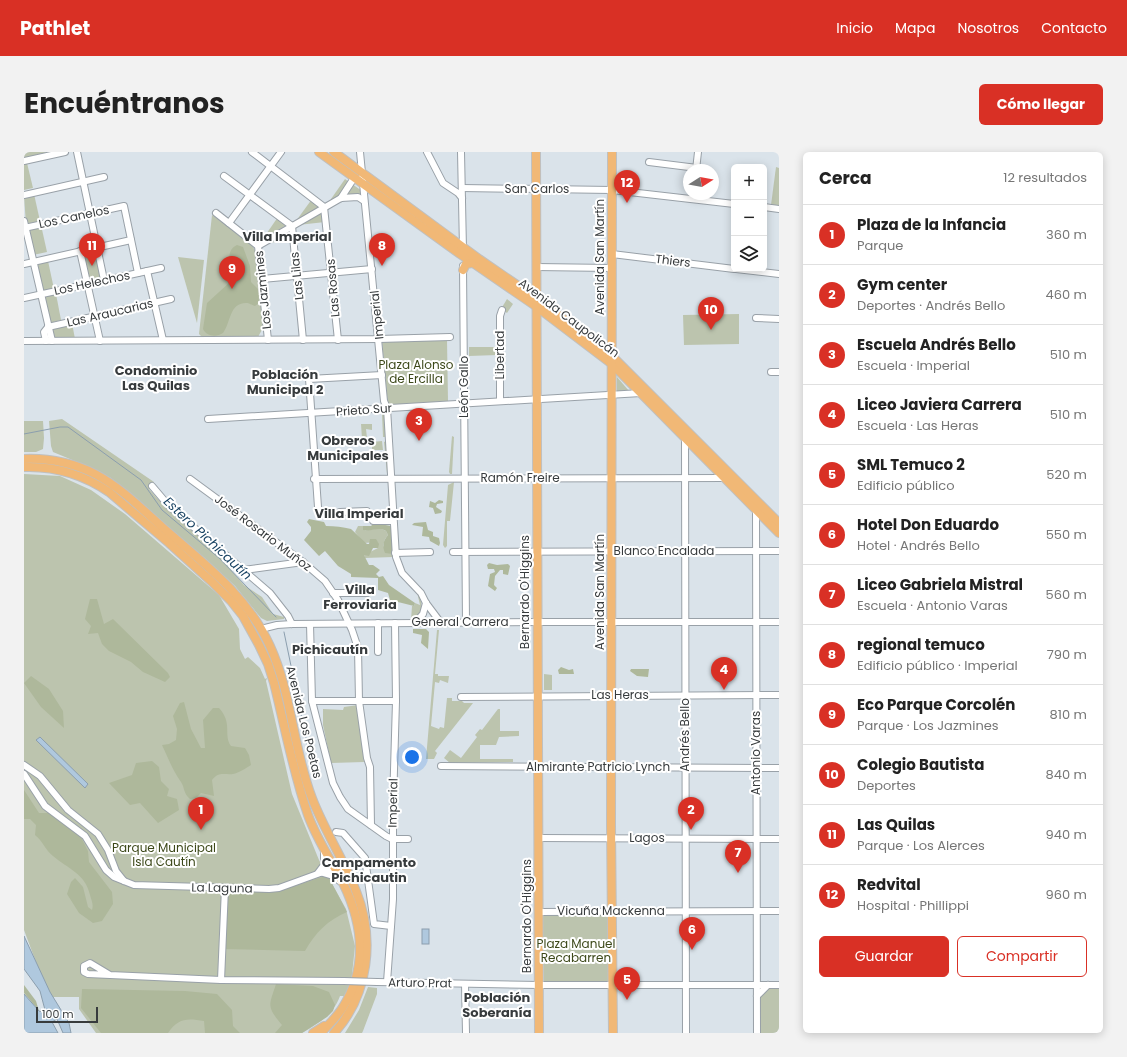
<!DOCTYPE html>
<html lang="es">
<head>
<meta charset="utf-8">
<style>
	body { margin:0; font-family:Poppins,sans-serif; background:#f2f2f2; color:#222 }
	.controls { position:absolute; right:12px; top:12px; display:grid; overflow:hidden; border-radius:6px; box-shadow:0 2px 10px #0003 }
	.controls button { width:36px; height:36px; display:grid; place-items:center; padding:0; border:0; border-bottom:1px solid #e0e0e0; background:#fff; color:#222; font:20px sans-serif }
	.compass { position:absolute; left:659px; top:12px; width:36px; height:36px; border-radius:50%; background:#fff; box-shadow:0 2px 10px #0003; rotate:79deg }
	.scale { position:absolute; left:12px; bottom:10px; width:62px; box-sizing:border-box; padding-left:4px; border:2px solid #373b3d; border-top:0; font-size:11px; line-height:14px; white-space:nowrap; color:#373b3d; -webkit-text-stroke:3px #fff; paint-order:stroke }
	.you { position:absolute; left:388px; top:605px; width:14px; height:14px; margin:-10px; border:3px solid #fff; border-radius:50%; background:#1a73e8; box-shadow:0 0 0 6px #1a73e833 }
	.badge { display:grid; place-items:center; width:26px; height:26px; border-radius:50%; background:#d93025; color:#fff; font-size:13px; font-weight:700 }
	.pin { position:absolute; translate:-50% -33px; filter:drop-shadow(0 1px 2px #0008) }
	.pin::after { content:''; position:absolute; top:21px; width:14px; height:12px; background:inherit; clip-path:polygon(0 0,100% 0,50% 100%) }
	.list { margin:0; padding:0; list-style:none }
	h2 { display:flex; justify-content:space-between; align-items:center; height:52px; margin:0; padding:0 16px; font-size:17px }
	h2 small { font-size:13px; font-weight:400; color:#767676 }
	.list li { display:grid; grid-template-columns:26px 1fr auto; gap:12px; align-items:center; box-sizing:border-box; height:60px; padding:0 16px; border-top:1px solid #e0e0e0 }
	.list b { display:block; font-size:15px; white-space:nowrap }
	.list p { margin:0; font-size:13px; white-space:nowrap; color:#767676 }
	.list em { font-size:13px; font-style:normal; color:#767676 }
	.actions { display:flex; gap:8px; padding:12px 16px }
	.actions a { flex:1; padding:9px 0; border:1px solid #d93025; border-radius:6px; text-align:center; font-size:14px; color:#d93025 }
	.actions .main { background:#d93025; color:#fff }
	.icon { flex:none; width:22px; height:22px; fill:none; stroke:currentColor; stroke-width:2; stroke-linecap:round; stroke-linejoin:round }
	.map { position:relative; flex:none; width:755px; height:881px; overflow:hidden; border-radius:6px }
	header { display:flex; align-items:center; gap:24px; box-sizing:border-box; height:56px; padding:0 20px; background:#d93025; color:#fff }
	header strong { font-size:19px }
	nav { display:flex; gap:22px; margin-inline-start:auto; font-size:14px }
	.intro { display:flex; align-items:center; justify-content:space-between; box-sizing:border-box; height:96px; padding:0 24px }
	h1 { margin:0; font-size:28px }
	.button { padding:10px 18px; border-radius:6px; background:#d93025; color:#fff; font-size:14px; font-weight:700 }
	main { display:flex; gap:24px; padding:0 24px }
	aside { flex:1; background:#fff; border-radius:6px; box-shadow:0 2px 10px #0003 }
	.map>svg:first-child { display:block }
</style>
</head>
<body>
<header>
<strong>Pathlet</strong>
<nav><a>Inicio</a><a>Mapa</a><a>Nosotros</a><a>Contacto</a></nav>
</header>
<div class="intro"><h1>Encuéntranos</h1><a class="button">Cómo llegar</a></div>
<main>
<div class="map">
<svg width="755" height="881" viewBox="0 0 755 881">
	<rect width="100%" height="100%" fill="#dae3ea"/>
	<!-- green -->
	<g fill="#bcc4ae">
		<path d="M 0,0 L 24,0 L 0,6 Z"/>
		<path d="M 0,11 L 3,11 L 9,36 L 0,38 Z"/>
		<path d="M 752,15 L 755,16 L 755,54 L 747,53 Z"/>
		<path d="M 321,27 L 325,30 L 316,43 L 309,47 L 307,47 Z"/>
		<path d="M 328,32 L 338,39 L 338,45 L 320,44 Z"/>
		<path d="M 10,42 L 16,69 L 2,72 L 0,44 Z"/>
		<path d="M 288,47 L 298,54 L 272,69 Z"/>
		<path d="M 300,58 L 301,70 L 274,73 Z"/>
		<path d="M 188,63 L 226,90 L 232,100 L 240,174 L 234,185 L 178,185 L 175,182 Z"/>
		<path d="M 254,65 L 264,72 L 238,88 Z"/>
		<path d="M 17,73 L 23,100 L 9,103 L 3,76 Z"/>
		<path d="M 267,77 L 268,89 L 241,91 Z"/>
		<path d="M 71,98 L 78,128 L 64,131 L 58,101 Z"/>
		<path d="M 154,105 L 180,108 L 173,171 Z"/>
		<path d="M 24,109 L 30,137 L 19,139 L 12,112 Z"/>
		<path d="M 32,142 L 37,168 L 26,171 L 20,144 Z"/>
		<path d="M 483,147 L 489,152 L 483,161 L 477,157 Z"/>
		<path d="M 715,162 L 715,192 L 660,193 L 659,163 Z"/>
		<path d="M 48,171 L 51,187 L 29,187 L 27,175 Z"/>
		<path d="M 423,188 L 424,249 L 364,253 L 358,189 Z"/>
		<path d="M 445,195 L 473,195 L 473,203 L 445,204 Z"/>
		<path d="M 593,225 L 605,239 L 593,239 Z"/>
		<path d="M 358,262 L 361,262 L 361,285 L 359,285 Z"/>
		<path d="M 38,267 L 130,330 L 125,337 C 148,365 178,385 204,410 L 202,412 L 220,433 L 238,445 L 249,462 L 260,465 L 260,467 L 243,469 L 237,466 L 211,434 L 183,408 L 87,326 L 58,312 L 29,300 L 27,294 L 25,269 Z"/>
		<path d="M 0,269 L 19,269 L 20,286 L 19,297 L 12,300 L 0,300 Z"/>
		<path d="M 348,272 L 348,278 L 342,277 L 343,286 L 338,287 L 337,272 Z"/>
		<path d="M 428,284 L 430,285 L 428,322 L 426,322 L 425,320 Z"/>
		<path d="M 358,289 L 359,298 L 348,298 L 348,290 Z"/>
		<path d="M 362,289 L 364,321 L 363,322 L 360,290 Z"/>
		<path d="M 0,322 L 36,324 L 67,338 L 101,362 L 195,443 L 215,477 L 216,497 L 221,507 L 224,505 L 236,516 L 241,527 L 243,526 L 242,529 L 268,642 L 295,708 L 322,757 L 331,794 L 327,832 L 320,844 L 316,844 C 309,863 295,871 278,881 L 72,881 L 55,857 L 55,845 L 25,845 L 0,778 Z"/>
		<path d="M 430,330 L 426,369 L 423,369 L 423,394 L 421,396 L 419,393 L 424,333 Z"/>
		<path d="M 334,374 L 339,374 L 339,378 C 348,379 354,374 362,379 L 364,383 L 361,387 L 359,394 L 369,402 L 369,405 L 341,406 L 340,403 L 354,396 L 354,390 L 340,391 L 331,380 Z"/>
		<path d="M 393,440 C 399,449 401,466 387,468 L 388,454 L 390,454 L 391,451 L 396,453 Z"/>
		<path d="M 413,478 L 415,478 L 411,522 L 414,522 L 414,524 L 425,524 L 424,531 L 416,528 L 415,531 L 411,530 L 407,574 L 415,577 L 416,575 L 420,576 L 423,546 L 428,546 L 428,549 L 438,549 L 440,551 L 449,551 L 411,599 L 413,601 L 410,607 L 402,607 Z"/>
		<path d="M 520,522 L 528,523 L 528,538 L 520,538 Z"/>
		<path d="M 334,553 L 340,610 L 307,611 L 299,573 L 299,557 L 319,558 L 320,555 Z"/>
		<path d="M 474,557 L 476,557 L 476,579 L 495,579 L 495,584 L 475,585 L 472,593 L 456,593 L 456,607 L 489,607 L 489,610 L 426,611 L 420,606 L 426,598 L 437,606 L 453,585 L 451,583 L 456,577 L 458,578 Z"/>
		<path d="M 585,762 L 585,831 L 522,832 L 520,829 L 518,765 L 520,763 Z"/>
		<path d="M 755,834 L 755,881 L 734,881 L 734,840 L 740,835 Z"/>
		<path d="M 344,835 L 353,836 L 353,842 L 339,879 L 338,881 L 321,881 L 335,858 Z"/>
	</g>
	<!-- forest -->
	<g fill="#aeb89b">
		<path d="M 213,93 L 219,95 L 226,114 L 227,130 L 234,137 L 235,151 L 231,154 C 227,153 226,151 222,151 C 205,151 207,171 199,181 C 193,185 183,185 179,177 L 183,151 L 206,130 C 209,118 199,99 213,93 Z"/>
		<path d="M 415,348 L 419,349 L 419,351 L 413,352 L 412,355 L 418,359 L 417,361 L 411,362 L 409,356 L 405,355 L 406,349 L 411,351 Z"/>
		<path d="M 285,367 L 300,370 L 302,374 C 311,374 319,375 327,377 L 343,392 L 345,392 L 346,387 L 352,387 L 355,392 L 354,396 L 349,396 L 345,404 L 340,403 L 345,413 L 349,413 L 356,418 L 352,422 L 355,425 L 359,424 L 365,433 L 391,451 L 390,454 L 366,448 L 364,441 L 354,438 L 354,426 L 327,425 L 327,422 L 314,414 L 301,399 L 295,404 L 280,388 L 287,379 L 287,375 L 283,370 Z"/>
		<path d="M 402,370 L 404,378 L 409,380 L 409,384 L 415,386 L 416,391 L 415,394 L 406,389 L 405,385 L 398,384 L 399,375 L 388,373 L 390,371 Z"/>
		<path d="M 350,371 L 367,374 L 369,402 L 361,401 C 358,394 359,389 364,383 L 362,379 C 354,374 348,380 339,378 L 339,374 L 347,374 Z"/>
		<path d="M 465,411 L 473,413 L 484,412 L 486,414 L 484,423 L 479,422 L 479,418 L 476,418 L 471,424 L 470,433 L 473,436 L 471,439 L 464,434 L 466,422 L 471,420 L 470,417 L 464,417 L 463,413 Z"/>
		<path d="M 66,447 L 73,447 L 80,472 L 89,467 L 144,521 L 146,525 L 141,530 L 119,520 L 107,510 L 85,499 L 78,492 L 74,481 L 64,482 L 67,474 L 61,467 Z"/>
		<path d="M 389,477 L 402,477 L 405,480 L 404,497 L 397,491 L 398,483 L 389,481 Z"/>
		<path d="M 537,515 L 545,518 L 549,517 L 550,522 L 535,522 L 534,518 Z"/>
		<path d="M 607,517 L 625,517 L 624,525 L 613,524 L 606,519 Z"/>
		<path d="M 7,524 L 25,537 L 39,559 L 40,576 L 17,555 L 0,531 Z"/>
		<path d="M 160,550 L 167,577 L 177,596 L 181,596 L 179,568 L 189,556 L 195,556 C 209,571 199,583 207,594 L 221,596 L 225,603 L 227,613 C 222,616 215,621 209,622 C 200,623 195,619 188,628 L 190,644 L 177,641 L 172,646 L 166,647 C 159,641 161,636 157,630 C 149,619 144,606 138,593 L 145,592 L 152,588 L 153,577 L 149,564 L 156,551 Z"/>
		<path d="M 128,609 L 135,615 L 137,629 L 145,637 L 143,644 L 153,647 L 155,658 L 134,671 L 116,651 L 106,653 L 85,631 L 108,623 L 112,611 Z"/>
		<path d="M 0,638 L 15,661 L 26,661 L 57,685 L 64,699 L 65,710 L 88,740 L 89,752 L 78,769 L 69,771 L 55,761 L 43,742 L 47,730 L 51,726 L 59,735 L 64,755 L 68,758 C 70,752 67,748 66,743 C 61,721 44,717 29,704 C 21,698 19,689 11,683 L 12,673 L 6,667 L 0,667 Z"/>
		<path d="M 301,724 L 304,724 L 323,760 C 304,768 291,781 281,799 L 198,797 L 201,740 L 255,739 Z"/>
		<path d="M 252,832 L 289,834 L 305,840 L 311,853 L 309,859 L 303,865 L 278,881 L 251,881 L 258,873 C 242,854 245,854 252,832 Z"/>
		<path d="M 0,833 L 12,849 L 15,859 L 0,841 Z"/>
		<path d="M 58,837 L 161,839 L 193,842 L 208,858 L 209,874 L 216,881 L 181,881 L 180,869 C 163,866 154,866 144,881 L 77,881 L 57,856 Z"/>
	</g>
	<!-- water -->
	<g fill="#afc8de" stroke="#8b9eae">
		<path d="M 16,585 L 64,632 L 61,636 L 12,588 Z"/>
		<rect x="398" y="777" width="7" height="15"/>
		<path d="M 0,784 L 26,840 L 45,871 L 47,881 L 39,881 L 33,867 L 28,870 L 34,881 L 0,881 L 0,842 L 15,859 L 18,860 L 21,858 L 16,839 L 0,817 Z"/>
	</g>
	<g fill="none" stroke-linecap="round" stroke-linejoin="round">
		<!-- stream -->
		<g stroke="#8b9eae" stroke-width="1">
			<path d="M 0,282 L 36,275 L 44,275 L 117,328 L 138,358 L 195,406 L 252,465"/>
			<path d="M 260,480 L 289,620"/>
		</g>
		<defs>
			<g id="minor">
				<path d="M 53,0 L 80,128"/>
				<path d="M 228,0 L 300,55 L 314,188"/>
				<path d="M 336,0 L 360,249 L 363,256 L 372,405 L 378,421 L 397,441 L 402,451 L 417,471"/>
				<path d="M 403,0 L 419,31 L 434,41 L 438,46"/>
				<path d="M 437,0 L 439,97"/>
				<path d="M 0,9 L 41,0"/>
				<path d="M 625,10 L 673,16"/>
				<path d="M 672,18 L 674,0"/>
				<path d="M 200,24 L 268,74 L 279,188"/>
				<path d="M 438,36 L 588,38 L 710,52"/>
				<path d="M 0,43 L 80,25"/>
				<path d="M 317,46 L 330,26"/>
				<path d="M 740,55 L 755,57"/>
				<path d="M 192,61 L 234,94 L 244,188"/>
				<path d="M 0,69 L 28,189"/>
				<path d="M 205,71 L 257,0"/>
				<path d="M 0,76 L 100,54 L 114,121"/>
				<path d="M 234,94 L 317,46 L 334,45 L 340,49"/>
				<path d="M 56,99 L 76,189"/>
				<path d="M 588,102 L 710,117"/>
				<path d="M 0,112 L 107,88"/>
				<path d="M 439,114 L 442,470"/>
				<path d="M 512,115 L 588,116"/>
				<path d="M 712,117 L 755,122"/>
				<path d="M 123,119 L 139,188"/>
				<path d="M 238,127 L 348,117"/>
				<path d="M 0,146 L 137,116"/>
				<path d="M 732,166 L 755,167"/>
				<path d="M 24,175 L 147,147"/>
				<path d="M 0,189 L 355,187 L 426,185"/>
				<path d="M 22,189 L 20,180 L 24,175"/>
				<path d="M 747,220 L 755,220"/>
				<path d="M 476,249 L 476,164 L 478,158"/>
				<path d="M 184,267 L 617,241"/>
				<path d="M 661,285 L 662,881"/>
				<path d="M 166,327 L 279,410 L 301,429 L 314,448 L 328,478 L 334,496 L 335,549 L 343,606 L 346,615 L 347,673"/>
				<path d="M 290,327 L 703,326"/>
				<path d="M 128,334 L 145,354 L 246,441 L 264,464 L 268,472"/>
				<path d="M 294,355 L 285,227 L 358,223"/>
				<path d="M 732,357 L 733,881"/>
				<path d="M 316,360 L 343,359 L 349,369 L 369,369"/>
				<path d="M 429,400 L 755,399"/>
				<path d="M 371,401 L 406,400"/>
				<path d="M 220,418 L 279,410"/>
				<path d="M 309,441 L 343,441"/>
				<path d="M 354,471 L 354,500"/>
				<path d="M 391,471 L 399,462 L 402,451"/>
				<path d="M 286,472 L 288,549 L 309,631 L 316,645 L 324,657 L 362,684 L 368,687 L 384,687"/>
				<path d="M 237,477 L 253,473 L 268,472 L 513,470 L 755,470"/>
				<path d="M 437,545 L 755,543"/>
				<path d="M 288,549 L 372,549"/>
				<path d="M 0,613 L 16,624 L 44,658 L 74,682 L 84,698 L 92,719 L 100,729"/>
				<path d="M 417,614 L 755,616"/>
				<path d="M 0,622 L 21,654 L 61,684 L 82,718 L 90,725 L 110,733 L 245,737 L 255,736 L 310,716 L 317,717 L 323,721"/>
				<path d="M 312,680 L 319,681 L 341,706 L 350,772 L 367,774"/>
				<path d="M 515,686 L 755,687"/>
				<path d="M 294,721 L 300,713 L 300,700"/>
				<path d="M 299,721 L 309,724 L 317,730"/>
				<path d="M 515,760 L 755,759"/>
				<path d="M 86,823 L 64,822 L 60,820 L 60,814 L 66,811 L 86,823 L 197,828 L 320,829"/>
				<path d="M 197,828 L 201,736"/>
				<path d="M 353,830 L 515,833 L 755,833"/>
				<path d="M 363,830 L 369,747 L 369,652 L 372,549 L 371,471"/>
				<path d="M 441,832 L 442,881"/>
				<path d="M 733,844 L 744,833"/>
			</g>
			<g id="major">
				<path d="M 295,0 L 436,102 L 513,155 L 588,212 L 755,381"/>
				<path d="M 310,0 L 455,107 L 512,146 L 588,204 L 755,371"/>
				<path d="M 512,0 L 515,881"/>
				<path d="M 588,0 L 587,673 L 589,881"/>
				<path d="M 439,118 L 442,112 L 448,111"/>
				<path d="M 0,307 C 25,306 49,311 71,322 C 96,335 117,356 138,375 C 178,410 223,443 246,494 C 268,542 269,597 288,646 C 300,678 320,708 332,739 C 351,786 345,843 310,881"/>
				<path d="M 0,315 C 30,314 60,323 85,340 L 145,391 L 187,429 L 207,449 L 219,464 L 235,493 L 244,512 L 250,531 C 261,575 269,620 284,663 C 293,688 307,708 319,731 C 339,772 344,815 319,855 C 313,865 305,872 297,881"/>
				<path d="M 289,881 L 300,874"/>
			</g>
		</defs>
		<!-- minor casing -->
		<use href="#minor" stroke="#99a1a8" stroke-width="8"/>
		<!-- major casing -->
		<use href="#major" stroke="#bfc0c1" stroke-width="10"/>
		<!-- minor -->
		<use href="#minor" stroke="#fff" stroke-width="6"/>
		<!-- major -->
		<use href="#major" stroke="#f1b876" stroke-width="8"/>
		<defs>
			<path id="minor-bridge" d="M 320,829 L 353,830"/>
		</defs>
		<!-- minor-bridge casing -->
		<use href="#minor-bridge" stroke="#99a1a8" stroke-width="8" stroke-linecap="butt"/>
		<!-- minor-bridge -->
		<use href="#minor-bridge" stroke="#fff" stroke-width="6"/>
	</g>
	<g text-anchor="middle" stroke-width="4" stroke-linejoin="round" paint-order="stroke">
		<!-- street labels -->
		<g font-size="12" fill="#373b3d" stroke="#fff">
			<text x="513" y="41">San Carlos</text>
			<text transform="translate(50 65) rotate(-12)" y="4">Los Canelos</text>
			<text transform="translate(576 105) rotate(-90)" y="4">Avenida San Martín</text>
			<text transform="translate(649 109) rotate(7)" y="4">Thiers</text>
			<text transform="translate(273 124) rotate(-96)" y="4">Las Lilas</text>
			<text transform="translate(68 131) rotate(-12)" y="4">Los Helechos</text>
			<text transform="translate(309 136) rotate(-95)" y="4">Las Rosas</text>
			<text transform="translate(239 138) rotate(-96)" y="4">Los Jazmines</text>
			<text transform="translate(86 161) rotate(-13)" y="4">Las Araucarias</text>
			<text transform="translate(353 163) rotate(-96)" y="4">Imperial</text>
			<text transform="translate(545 166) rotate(37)" y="4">Avenida Caupolicán</text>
			<text transform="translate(476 203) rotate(-90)" y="4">Libertad</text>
			<text transform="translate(440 235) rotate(-90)" y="4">León Gallo</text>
			<text transform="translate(340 258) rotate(-4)" y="4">Prieto Sur</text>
			<text x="496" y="330">Ramón Freire</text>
			<text transform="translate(239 381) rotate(37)" y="4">José Rosario Muñoz</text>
			<text x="640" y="403">Blanco Encalada</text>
			<text transform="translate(501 440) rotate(-90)" y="4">Bernardo O'Higgins</text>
			<text transform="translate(576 440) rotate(-90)" y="4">Avenida San Martín</text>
			<text x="436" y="474">General Carrera</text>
			<text x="596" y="547">Las Heras</text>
			<text transform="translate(280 570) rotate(76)" y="4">Avenida Los Poetas</text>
			<text transform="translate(661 583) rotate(-90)" y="4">Andrés Bello</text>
			<text transform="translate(732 601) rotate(-90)" y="4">Antonio Varas</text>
			<text x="574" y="619">Almirante Patricio Lynch</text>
			<text transform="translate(369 651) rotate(-89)" y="4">Imperial</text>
			<text x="623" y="690">Lagos</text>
			<text transform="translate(198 736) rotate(1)" y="4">La Laguna</text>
			<text x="587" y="763">Vicuña Mackenna</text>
			<text transform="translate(503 764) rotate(-90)" y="4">Bernardo O'Higgins</text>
			<text transform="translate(396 831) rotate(1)" y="4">Arturo Prat</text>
		</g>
		<!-- park labels -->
		<g font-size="12" fill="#3c4819" stroke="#fff">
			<text x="392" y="217">Plaza Alonso<tspan x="392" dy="14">de Ercilla</tspan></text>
			<text x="140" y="700">Parque Municipal<tspan x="140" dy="14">Isla Cautín</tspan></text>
			<text x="552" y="796">Plaza Manuel<tspan x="552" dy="14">Recabarren</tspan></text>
		</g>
		<!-- neighbourhood labels -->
		<g font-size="13" font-weight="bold" fill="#373b3d" stroke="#fff">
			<text x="263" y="89">Villa Imperial</text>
			<text x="132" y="223">Condominio<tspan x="132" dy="15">Las Quilas</tspan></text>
			<text x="261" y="227">Población<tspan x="261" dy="15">Municipal 2</tspan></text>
			<text x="324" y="293">Obreros<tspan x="324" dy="15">Municipales</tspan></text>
			<text x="335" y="366">Villa Imperial</text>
			<text x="336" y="442">Villa<tspan x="336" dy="15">Ferroviaria</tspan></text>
			<text x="306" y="502">Pichicautín</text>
			<text x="345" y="715">Campamento<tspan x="345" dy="15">Pichicautin</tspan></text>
			<text x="473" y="850">Población<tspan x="473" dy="15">Soberanía</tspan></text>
		</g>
		<!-- water labels -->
		<g font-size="13" font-style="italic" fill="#184262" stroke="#fff">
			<text transform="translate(184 386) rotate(43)" y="5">Estero Pichicautín</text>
		</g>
	</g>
</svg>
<div class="controls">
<button>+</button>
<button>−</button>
<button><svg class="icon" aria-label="layers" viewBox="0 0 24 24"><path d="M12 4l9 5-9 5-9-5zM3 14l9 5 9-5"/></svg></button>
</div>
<svg class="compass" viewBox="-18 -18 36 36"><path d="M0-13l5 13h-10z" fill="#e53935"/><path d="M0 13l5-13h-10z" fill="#767676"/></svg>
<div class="scale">100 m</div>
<div class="you"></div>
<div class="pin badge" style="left:177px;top:678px">1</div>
<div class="pin badge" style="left:667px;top:678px">2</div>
<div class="pin badge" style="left:395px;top:289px">3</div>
<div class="pin badge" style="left:700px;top:538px">4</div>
<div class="pin badge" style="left:603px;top:848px">5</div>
<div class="pin badge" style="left:668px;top:798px">6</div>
<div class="pin badge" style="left:714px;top:721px">7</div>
<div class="pin badge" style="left:358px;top:114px">8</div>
<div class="pin badge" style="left:208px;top:137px">9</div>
<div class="pin badge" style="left:687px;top:178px">10</div>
<div class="pin badge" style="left:68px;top:114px">11</div>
<div class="pin badge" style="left:603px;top:51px">12</div>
</div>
<aside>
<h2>Cerca<small>12 resultados</small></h2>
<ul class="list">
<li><span class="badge">1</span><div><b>Plaza de la Infancia</b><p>Parque</p></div><em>360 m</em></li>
<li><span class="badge">2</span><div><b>Gym center</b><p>Deportes · Andrés Bello</p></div><em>460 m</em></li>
<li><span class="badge">3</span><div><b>Escuela Andrés Bello</b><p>Escuela · Imperial</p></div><em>510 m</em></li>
<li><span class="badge">4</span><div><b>Liceo Javiera Carrera</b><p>Escuela · Las Heras</p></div><em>510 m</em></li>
<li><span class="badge">5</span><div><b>SML Temuco 2</b><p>Edificio público</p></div><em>520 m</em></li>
<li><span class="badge">6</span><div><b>Hotel Don Eduardo</b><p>Hotel · Andrés Bello</p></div><em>550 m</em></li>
<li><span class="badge">7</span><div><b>Liceo Gabriela Mistral</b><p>Escuela · Antonio Varas</p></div><em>560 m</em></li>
<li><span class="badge">8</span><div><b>regional temuco</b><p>Edificio público · Imperial</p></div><em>790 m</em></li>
<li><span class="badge">9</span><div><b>Eco Parque Corcolén</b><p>Parque · Los Jazmines</p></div><em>810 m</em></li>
<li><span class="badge">10</span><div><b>Colegio Bautista</b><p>Deportes</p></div><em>840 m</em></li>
<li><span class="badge">11</span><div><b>Las Quilas</b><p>Parque · Los Alerces</p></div><em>940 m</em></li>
<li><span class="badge">12</span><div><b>Redvital</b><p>Hospital · Phillippi</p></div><em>960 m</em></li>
</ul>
<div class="actions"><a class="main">Guardar</a><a>Compartir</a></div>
</aside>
</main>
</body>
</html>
